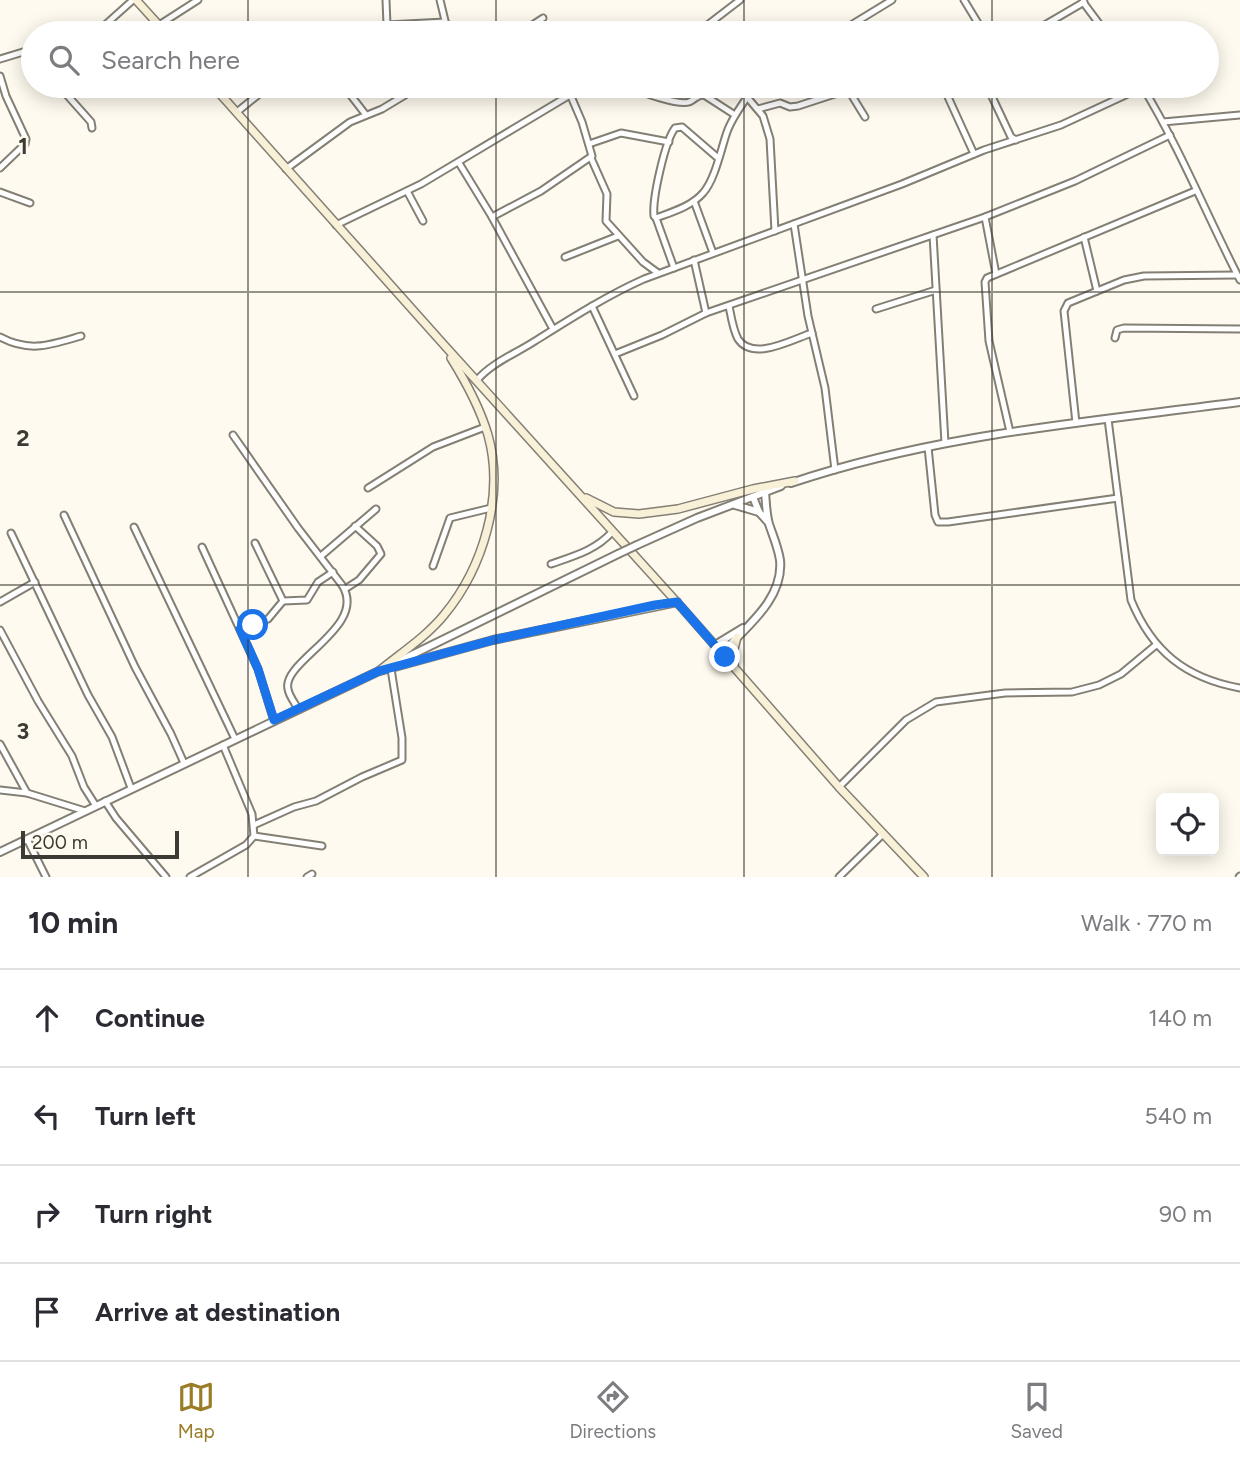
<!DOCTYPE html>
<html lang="en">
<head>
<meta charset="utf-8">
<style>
	body { margin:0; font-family:Figtree,sans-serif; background:#f2f2f3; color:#2b2b33 }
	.controls { position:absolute; right:21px; bottom:21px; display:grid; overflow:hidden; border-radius:10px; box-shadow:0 4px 18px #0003 }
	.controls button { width:63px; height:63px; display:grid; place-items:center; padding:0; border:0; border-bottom:2px solid #e1e1e2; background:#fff; color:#2b2b33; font:35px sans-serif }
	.scale { position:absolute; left:21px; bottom:18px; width:158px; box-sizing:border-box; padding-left:7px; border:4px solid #3c3a35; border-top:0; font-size:19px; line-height:24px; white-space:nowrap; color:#3c3a35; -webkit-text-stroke:5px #fffaef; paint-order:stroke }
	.stop { position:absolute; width:21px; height:21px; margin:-16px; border:5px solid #1a73e8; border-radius:50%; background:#fff }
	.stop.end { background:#1a73e8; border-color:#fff; box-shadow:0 2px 7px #0008 }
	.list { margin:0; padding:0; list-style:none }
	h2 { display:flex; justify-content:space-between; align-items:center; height:91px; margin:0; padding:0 28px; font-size:30px }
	h2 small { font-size:23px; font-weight:400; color:#7c7c81 }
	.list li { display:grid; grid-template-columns:46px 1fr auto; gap:21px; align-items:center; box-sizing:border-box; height:98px; padding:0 28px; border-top:2px solid #e1e1e2 }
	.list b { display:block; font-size:26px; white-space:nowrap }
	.list em { font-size:23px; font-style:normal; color:#7c7c81 }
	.icon { flex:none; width:38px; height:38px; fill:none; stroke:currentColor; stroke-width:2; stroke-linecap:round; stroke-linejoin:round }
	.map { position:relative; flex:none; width:1240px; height:877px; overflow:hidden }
	.search { position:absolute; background:#fff; box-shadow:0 4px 18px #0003; left:21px; right:21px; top:21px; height:77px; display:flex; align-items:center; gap:18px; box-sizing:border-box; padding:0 24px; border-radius:38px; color:#7c7c81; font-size:26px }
	.sheet { height:483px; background:#fff }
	nav { display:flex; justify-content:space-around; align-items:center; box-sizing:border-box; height:98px; border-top:2px solid #e1e1e2; background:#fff; font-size:19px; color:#7c7c81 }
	nav a { display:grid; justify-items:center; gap:4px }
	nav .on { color:#997c25 }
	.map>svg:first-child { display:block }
</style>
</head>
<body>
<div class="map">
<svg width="1240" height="877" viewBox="0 0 1240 877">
	<rect width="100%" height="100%" fill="#fffaef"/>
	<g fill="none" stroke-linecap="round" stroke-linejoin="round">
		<defs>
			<g id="minor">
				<path d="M 440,0 L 448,33"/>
				<path d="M 964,0 L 984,33"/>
				<path d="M 1083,2 L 1106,33"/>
				<path d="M 159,25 L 198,0"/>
				<path d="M 387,25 L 445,22"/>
				<path d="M 96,33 L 133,0"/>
				<path d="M 383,33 L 387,25 L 386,0"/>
				<path d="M 520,33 L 543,18"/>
				<path d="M 697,33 L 740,0"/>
				<path d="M 838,33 L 892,0"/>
				<path d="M 1031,33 L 1084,2"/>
				<path d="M 0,59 L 33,49"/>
				<path d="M 0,76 L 6,96 L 26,139 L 25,144 L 0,168"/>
				<path d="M 59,86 L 91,122 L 92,128"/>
				<path d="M 350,86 L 349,93 L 366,115"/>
				<path d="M 634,86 C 641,94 680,105 689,102 C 696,99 696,95 704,95 L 735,115"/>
				<path d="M 846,86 L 865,117"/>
				<path d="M 943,86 L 974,154"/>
				<path d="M 987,86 L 1011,137 L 1016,140"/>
				<path d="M 1142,86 C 1180,148 1207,216 1240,280"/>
				<path d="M 747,97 L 763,116 L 770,139 L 775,231"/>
				<path d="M 758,109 L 780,103 L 790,107 L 798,106 L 847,90"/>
				<path d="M 237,112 L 269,86"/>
				<path d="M 1163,122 L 1240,115"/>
				<path d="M 589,144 L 621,133 L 669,142"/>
				<path d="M 591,158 L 607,194 L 606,221 L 643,262 L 658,273"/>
				<path d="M 718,158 L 682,127 L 675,128 C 665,141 652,199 654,216 L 656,218 C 672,212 692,206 703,193 C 715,180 721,149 727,132 C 733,115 745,101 755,86"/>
				<path d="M 459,163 L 492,217 L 541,191 L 592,156 L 582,122 L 570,94"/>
				<path d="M 286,169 L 350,122 L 382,109 L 420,86"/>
				<path d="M 407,191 L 423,221"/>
				<path d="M 0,192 L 30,203"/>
				<path d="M 694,201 L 713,253"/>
				<path d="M 492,217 L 553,329"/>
				<path d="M 985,217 L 996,274"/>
				<path d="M 656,218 L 674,268"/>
				<path d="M 794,224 L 808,316 L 825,388 L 835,470"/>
				<path d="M 336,225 L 421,184 L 585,86"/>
				<path d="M 933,235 L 945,443"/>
				<path d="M 1084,237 L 1097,291"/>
				<path d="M 565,257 L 618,236"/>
				<path d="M 694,260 L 706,313"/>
				<path d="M 592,306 L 634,396"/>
				<path d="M 729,306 C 731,316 733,330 738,339 C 753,362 793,339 812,333"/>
				<path d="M 876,309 L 936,290"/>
				<path d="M 0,337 C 30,353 50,345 81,336"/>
				<path d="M 1115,338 L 1117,330 L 1124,328 L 1240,329"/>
				<path d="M 615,354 L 662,335 L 706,313 L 985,217 L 1075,181 L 1170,135"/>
				<path d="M 477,380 C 493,362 515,354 535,341 C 570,319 606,296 644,279 L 902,184 L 984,150 L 1061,125 L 1143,87"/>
				<path d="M 1108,419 L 1131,600 C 1152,651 1185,678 1240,688"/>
				<path d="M 1076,423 L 1064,311 L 1068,303 L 1124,280 L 1144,276 L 1237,275"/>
				<path d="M 1010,432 L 989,341 L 985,282 L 987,278 L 1195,191"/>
				<path d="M 233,435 L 298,528 L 342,585 C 369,627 281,661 288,689 C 289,696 295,703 298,709"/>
				<path d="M 928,447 L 935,515 L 938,522 L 948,522 L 1118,498"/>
				<path d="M 368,488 L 433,447 L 485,427"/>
				<path d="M 64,515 L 135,667 L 171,734 L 184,763"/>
				<path d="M 134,527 L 235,739"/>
				<path d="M 11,533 L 88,695 L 112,737 L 131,788"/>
				<path d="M 202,547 L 258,669 L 274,721"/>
				<path d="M 321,556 L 376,509"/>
				<path d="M 551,564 C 574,556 596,550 612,532"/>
				<path d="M 433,566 L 450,518 L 491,508"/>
				<path d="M 345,589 L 359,580 L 381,554 L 377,546 L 355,526"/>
				<path d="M 283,601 L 307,600 L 318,582 L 333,572"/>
				<path d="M 0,602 L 35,582"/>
				<path d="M 240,629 L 268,619 L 283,601 L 255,543"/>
				<path d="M 0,630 L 38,701 L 72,756 L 84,787 L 96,806"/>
				<path d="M 0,744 L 27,793"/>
				<path d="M 839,787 L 906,720 L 936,702 L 1005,693 L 1072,692 L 1099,685 L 1121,674 L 1156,645"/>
				<path d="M 0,790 L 27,793 L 85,811"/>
				<path d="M 105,801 L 116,818 L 166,877"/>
				<path d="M 254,825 L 294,807 L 316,801 L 362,777 L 402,760 L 402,738 L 391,669"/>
				<path d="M 254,836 L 322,846"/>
				<path d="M 27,839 L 46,877"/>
				<path d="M 190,877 L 246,845 L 254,836 L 252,814 L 223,745"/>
				<path d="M 307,877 L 312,874"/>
				<path d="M 839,877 L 883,834"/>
				<path d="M 1239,877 L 1240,876"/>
			</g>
			<g id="tertiary">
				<path d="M 791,483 C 936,434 1089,422 1240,402"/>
				<path d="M 753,497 L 759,512 L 768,522"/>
				<path d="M 735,505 L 759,512"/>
				<path d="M 637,545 L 697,518 L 781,486"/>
				<path d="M 715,645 L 743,628"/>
				<path d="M 722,653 C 746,627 784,599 780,560 C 778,547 773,536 769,524 C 766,514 766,502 765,492"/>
				<path d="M 0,852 L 379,671 L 618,554"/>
			</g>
			<g id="secondary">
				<path d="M 136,0 L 166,33"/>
				<path d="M 213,86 L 445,346 L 683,609 L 839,787 L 924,877"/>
				<path d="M 586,498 L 614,512 L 639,514 L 678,509 L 753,489 L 795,481"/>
				<path d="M 734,667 L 734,649 L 737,637"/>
				<path d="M 379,671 C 401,653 426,637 444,615 C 483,568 505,496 488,435 C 480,408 466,382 451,358"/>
				<path d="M 380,671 L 493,640 L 677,602"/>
			</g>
		</defs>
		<!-- minor casing -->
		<use href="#minor" stroke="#837f74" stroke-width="9"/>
		<!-- tertiary casing -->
		<use href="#tertiary" stroke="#837f74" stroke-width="10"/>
		<!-- secondary casing -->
		<use href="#secondary" stroke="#837f74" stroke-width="10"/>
		<!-- minor -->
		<use href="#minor" stroke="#fff" stroke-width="5"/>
		<!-- tertiary -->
		<use href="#tertiary" stroke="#fff" stroke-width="6"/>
		<!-- secondary -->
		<use href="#secondary" stroke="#f9f0d8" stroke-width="7"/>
		<defs>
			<path id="tertiary-bridge" d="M 618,554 L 637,545"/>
		</defs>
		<!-- tertiary-bridge casing -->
		<use href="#tertiary-bridge" stroke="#837f74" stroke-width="10" stroke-linecap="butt"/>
		<!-- tertiary-bridge -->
		<use href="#tertiary-bridge" stroke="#fff" stroke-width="6"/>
	</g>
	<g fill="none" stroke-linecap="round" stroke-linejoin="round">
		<!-- route -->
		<path stroke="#1a73e8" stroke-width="9" d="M 253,625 L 240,629 L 258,669 L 274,720 L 379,671 L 493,640 L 655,605 L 677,602 L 725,657"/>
	</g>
	<!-- grid -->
	<path fill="none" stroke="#3c3a35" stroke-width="2" stroke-opacity="0.55" d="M 248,0 L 248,33M 496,0 L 496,33M 744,0 L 744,33M 992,0 L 992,33M 248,86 L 248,877M 496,86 L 496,877M 744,86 L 744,877M 992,86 L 992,877M 0,292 L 1240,292M 0,585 L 1240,585"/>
	<g font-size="23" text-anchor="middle" font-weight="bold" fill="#3c3a35" stroke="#fffaef" stroke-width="5" stroke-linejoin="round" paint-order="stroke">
		<text x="23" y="154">1</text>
		<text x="23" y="446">2</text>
		<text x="23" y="739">3</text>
	</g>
</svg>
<div class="controls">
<button><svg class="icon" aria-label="locate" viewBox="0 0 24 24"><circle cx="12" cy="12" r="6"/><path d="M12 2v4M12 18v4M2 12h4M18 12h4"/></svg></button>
</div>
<div class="scale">200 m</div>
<div class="stop" style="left:253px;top:625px"></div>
<div class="stop end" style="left:725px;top:657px"></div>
<div class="search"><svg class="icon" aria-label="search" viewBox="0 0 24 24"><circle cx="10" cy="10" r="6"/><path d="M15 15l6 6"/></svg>Search here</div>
</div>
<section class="sheet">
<h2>10 min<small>Walk · 770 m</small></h2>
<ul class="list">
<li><svg class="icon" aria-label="ahead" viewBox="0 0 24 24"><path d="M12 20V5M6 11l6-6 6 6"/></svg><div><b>Continue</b></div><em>140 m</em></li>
<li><svg class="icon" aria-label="left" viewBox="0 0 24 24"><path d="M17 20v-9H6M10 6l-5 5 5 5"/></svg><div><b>Turn left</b></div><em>540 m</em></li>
<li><svg class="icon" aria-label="right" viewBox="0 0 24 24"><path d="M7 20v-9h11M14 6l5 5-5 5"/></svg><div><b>Turn right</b></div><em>90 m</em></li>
<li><svg class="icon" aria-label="arrive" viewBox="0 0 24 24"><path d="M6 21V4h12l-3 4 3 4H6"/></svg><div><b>Arrive at destination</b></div></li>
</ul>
</section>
<nav>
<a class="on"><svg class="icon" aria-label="map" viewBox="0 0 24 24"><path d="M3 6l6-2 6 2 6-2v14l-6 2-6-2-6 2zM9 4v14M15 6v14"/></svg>Map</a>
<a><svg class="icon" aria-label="directions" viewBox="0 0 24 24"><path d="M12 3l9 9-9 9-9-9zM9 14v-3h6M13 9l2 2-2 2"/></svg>Directions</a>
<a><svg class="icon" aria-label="saved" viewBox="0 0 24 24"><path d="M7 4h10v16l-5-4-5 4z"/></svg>Saved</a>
</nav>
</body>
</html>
